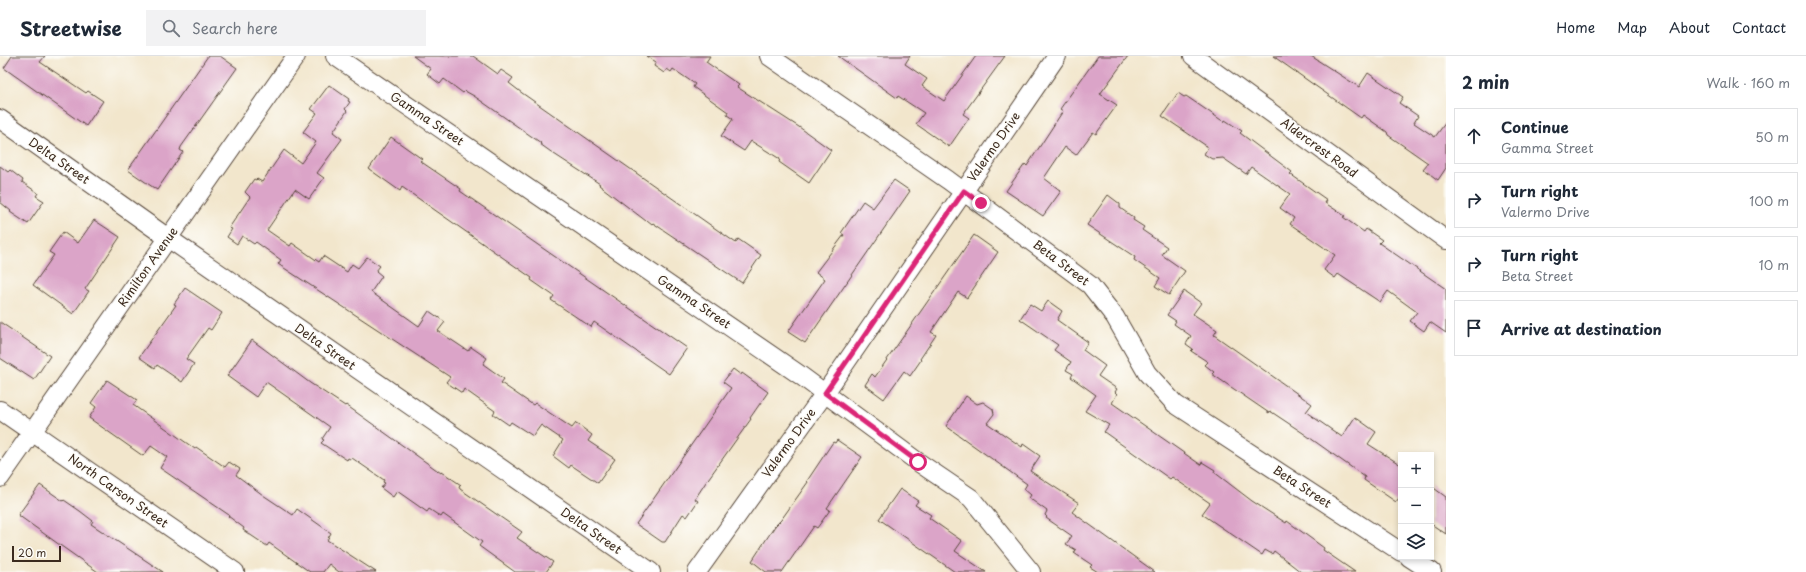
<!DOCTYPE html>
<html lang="en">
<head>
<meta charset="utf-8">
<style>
	body { margin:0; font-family:"Playpen Sans",sans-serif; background:#f2f2f3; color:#1f2937 }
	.controls { position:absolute; right:12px; bottom:12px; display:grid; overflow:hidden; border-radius:0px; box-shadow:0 2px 6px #0003 }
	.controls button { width:36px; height:36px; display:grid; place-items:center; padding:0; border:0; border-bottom:1px solid #e0e1e3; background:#fff; color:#1f2937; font:20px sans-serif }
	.scale { position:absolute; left:12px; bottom:10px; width:49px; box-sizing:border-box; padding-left:4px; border:2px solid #3b2a1e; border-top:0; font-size:11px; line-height:14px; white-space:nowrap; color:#3b2a1e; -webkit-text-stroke:3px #fdfcf7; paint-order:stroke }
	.stop { position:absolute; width:12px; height:12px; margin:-9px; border:3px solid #db2777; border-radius:50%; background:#fff }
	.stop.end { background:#db2777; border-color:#fff; box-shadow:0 1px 4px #0008 }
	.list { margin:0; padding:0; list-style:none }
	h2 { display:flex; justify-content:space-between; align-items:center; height:52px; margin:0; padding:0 16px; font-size:17px }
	h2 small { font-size:13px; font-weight:400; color:#747a83 }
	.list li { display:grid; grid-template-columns:26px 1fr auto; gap:12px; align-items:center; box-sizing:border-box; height:56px; margin:0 8px 8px; padding:0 8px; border:1px solid #e0e1e3; border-radius:0px }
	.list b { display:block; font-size:15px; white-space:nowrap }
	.list p { margin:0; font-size:13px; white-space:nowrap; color:#747a83 }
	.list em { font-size:13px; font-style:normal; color:#747a83 }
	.icon { flex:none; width:22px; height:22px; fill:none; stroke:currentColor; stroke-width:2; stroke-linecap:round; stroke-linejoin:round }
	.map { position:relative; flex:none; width:1446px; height:516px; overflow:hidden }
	header { display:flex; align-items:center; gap:24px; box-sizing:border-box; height:56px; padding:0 20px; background:#fff; border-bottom:1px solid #e0e1e3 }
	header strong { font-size:19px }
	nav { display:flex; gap:22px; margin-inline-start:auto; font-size:14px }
	.search { width:280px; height:36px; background:#f2f2f3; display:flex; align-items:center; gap:10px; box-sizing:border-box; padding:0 14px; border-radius:0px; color:#747a83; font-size:15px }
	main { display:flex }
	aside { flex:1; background:#fff }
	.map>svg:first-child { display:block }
</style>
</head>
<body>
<header>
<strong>Streetwise</strong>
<div class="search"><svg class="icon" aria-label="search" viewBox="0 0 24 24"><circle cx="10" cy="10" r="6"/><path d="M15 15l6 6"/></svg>Search here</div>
<nav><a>Home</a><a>Map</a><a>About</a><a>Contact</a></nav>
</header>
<main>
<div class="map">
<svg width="1446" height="516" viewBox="0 0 1446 516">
	<rect width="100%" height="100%" fill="#fdfcf7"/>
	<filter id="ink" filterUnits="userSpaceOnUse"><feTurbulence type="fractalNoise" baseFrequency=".025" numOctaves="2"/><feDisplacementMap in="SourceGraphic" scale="8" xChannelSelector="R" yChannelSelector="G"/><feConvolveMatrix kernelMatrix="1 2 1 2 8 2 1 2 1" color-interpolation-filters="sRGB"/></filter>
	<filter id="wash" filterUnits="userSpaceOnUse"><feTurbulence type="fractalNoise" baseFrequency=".012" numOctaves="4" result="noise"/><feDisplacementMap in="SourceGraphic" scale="16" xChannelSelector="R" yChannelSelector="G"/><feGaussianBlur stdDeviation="0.9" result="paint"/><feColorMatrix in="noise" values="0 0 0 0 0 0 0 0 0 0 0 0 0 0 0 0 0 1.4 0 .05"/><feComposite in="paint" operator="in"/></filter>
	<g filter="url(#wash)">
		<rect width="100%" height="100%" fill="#f2e6cc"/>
		<g id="blocks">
			<!-- building -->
			<g fill="#dba4c8">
				<path d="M 12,0 L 45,0 L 40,6 L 86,37 L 88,35 L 103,45 L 86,70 L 4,12 Z"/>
				<path d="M 208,0 L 220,0 L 237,12 L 181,91 L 180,94 L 183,96 L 157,134 L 128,114 Z"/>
				<path d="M 413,0 L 473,0 L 498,18 L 501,14 L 513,22 L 509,27 L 522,37 L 736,187 L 738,183 L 761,199 L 742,227 L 653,167 L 652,168 L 647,164 L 646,165 L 599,129 L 600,128 L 554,98 L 540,88 L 541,87 L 474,40 L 465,35 L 463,37 L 444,23 L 440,28 L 427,18 L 431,13 Z"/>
				<path d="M 647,0 L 710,0 L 706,6 L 739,29 L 737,31 L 799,71 L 831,94 L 809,127 L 779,106 L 780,103 L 751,85 L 744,95 L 721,80 L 733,63 L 727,59 L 728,56 L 693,31 L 695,28 L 673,13 L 671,16 L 667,13 L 664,17 L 654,10 L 656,6 Z"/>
				<path d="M 838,0 L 910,0 L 905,8 L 927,23 L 922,30 L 944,45 L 976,0 L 1005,0 L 963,58 L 969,62 L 949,91 L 916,68 L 924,57 L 898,40 L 897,42 Z"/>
				<path d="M 1098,0 L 1128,0 L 1100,38 L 1117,49 L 1096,78 L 1093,76 L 1076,99 L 1065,91 L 1044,122 L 1061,135 L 1043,160 L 1006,135 L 1025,108 L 1027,110 L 1063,55 L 1060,53 Z"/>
				<path d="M 1273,0 L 1311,0 L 1359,31 L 1368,17 L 1403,41 L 1399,47 L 1418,60 L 1414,67 L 1435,81 L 1446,66 L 1446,112 L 1438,124 L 1423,113 L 1428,107 L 1388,79 L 1387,76 L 1363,59 L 1361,62 Z"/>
				<path d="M 329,29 L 349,43 L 348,45 L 350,46 L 345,53 L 347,55 L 333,76 L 342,83 L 317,117 L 324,122 L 309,143 L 295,133 L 267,174 L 290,190 L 292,187 L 319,206 L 323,200 L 347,216 L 352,208 L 358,212 L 367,201 L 380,210 L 376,215 L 382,220 L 371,236 L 419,270 L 429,255 L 445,266 L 438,275 L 468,295 L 471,291 L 487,302 L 483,308 L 504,323 L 501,327 L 533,349 L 535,347 L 572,372 L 576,367 L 592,379 L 588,385 L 615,403 L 598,427 L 571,409 L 569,412 L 553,400 L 563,384 L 541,369 L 533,380 L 511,366 L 509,369 L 493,358 L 495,355 L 464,333 L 462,337 L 446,326 L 450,321 L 278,208 L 281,204 L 256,186 L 254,188 L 242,180 L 237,188 L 227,181 L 232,173 L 229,172 L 250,141 L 245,136 L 254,123 L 256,124 L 257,123 L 262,126 L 284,94 L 301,107 L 316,86 L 303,76 L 317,57 L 311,53 Z"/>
				<path d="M 1178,37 L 1184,41 L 1186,40 L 1224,66 L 1225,64 L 1242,75 L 1240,77 L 1292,116 L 1290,118 L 1327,144 L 1325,147 L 1345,160 L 1343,161 L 1364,176 L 1366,173 L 1382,184 L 1379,187 L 1446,233 L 1446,277 L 1430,266 L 1424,275 L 1410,265 L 1417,256 L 1388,235 L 1380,246 L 1338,218 L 1335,222 L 1324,214 L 1335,199 L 1290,168 L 1294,162 L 1280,152 L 1290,138 L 1251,111 L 1246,118 L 1223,102 L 1212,103 L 1204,98 L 1208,91 L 1162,60 Z"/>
				<path d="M 391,81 L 422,103 L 420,105 L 461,133 L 460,135 L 687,292 L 669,318 L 594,266 L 591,271 L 551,244 L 554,240 L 531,224 L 532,222 L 402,131 L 400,135 L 369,113 Z"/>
				<path d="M 0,110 L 8,116 L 10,114 L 23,124 L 22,126 L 38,137 L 36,140 L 44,145 L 28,168 L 10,156 L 11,155 L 0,146 Z"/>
				<path d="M 894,124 L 910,135 L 805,287 L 788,276 L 825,223 L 816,216 L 844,179 L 841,177 L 863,145 L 873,152 Z"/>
				<path d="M 1108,139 L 1120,148 L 1120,152 L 1134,162 L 1133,164 L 1144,171 L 1142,174 L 1167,191 L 1162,199 L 1185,215 L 1169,239 L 1155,230 L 1160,222 L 1134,204 L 1135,201 L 1087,169 Z"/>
				<path d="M 94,164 L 120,181 L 85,233 L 89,235 L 73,258 L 33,229 L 54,199 L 49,196 L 63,176 L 78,187 Z"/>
				<path d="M 974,179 L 998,196 L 967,242 L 958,236 L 931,276 L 936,279 L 920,303 L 921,304 L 910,320 L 904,315 L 884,343 L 865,329 L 872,318 L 875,321 Z"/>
				<path d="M 185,232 L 222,257 L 211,274 L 208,272 L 186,303 L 194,308 L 182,326 L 157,309 L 155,312 L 139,301 L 176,249 L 174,248 Z"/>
				<path d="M 1184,235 L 1201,247 L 1193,258 L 1217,274 L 1214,279 L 1312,348 L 1306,356 L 1342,381 L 1355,361 L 1376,376 L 1368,388 L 1401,409 L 1401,439 L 1396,446 L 1364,424 L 1365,421 L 1358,416 L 1303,377 L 1270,355 L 1269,357 L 1212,318 L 1214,316 L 1205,309 L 1208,306 L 1191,295 L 1193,293 L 1186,288 L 1191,280 L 1174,268 L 1176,265 L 1167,259 Z"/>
				<path d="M 1048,245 L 1062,255 L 1057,264 L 1088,286 L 1083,294 L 1105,310 L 1098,320 L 1117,333 L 1115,336 L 1117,338 L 1112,347 L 1201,409 L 1202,406 L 1215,414 L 1214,416 L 1252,445 L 1286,467 L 1287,465 L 1324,492 L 1323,494 L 1355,516 L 1301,516 L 1274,495 L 1272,498 L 1265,494 L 1262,499 L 1202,458 L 1210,447 L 1172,421 L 1170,423 L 1104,376 L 1109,369 L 1085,355 L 1096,339 L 1071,321 L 1073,318 L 1066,314 L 1071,306 L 1054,294 L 1058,289 L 1020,263 L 1030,248 L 1041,255 Z"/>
				<path d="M 0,266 L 50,300 L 34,324 L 0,302 Z"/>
				<path d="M 252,284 L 310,327 L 345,350 L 346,349 L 441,417 L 442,416 L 461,429 L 459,431 L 460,433 L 522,476 L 517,482 L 553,506 L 546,516 L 515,516 L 479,490 L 482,486 L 443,458 L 441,461 L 429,453 L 427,456 L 397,435 L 393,441 L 381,432 L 385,427 L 383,426 L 384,424 L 352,402 L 350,403 L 348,402 L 347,404 L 321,387 L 324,384 L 322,383 L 330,371 L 266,326 L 256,341 L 227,320 Z"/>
				<path d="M 733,313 L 741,319 L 742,317 L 768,336 L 750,362 L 751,363 L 706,426 L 695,443 L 698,445 L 687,461 L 683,458 L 665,486 L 662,486 L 636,468 L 731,332 L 723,326 Z"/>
				<path d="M 107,324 L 137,344 L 133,349 L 195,393 L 196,391 L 225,411 L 229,406 L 240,413 L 236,419 L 263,439 L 293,459 L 297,453 L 331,477 L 327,484 L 376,516 L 339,516 L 329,508 L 323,516 L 310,516 L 269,487 L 267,490 L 243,474 L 244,472 L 228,460 L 229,459 L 160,412 L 167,401 L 151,390 L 143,400 L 89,362 L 96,351 L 91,347 Z"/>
				<path d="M 966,340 L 977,348 L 983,346 L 993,353 L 994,358 L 987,367 L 1022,391 L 1023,388 L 1040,400 L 1030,415 L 1079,447 L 1072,456 L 1155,516 L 1098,516 L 1090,511 L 1092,509 L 1074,497 L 1076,494 L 1066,488 L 1072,480 L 1046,462 L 1047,461 L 1045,459 L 1047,455 L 1029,442 L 1031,439 L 1024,433 L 1027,428 L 946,370 Z"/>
				<path d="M 837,384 L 862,401 L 827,452 L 830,454 L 817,472 L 814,470 L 782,516 L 766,516 L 752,505 L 775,470 L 781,464 L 808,426 L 807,425 L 833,386 L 835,387 Z"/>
				<path d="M 40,429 L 63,445 L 64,444 L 80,455 L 93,465 L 91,468 L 163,516 L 98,516 L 57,487 L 18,459 Z"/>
				<path d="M 1431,430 L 1446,441 L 1446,478 L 1431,468 Z"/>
				<path d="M 900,433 L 918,445 L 915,449 L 931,459 L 929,462 L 962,485 L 955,495 L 986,516 L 955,516 L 879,463 Z"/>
			</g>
		</g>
	</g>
	<g filter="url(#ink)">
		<use href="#blocks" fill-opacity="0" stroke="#564638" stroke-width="1"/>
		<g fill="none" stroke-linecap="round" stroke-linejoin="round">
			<defs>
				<g id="street">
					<path d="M 335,0 L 800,319 L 918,406 L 971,442 L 1031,516"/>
					<path d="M 769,0 L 948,124 L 1090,229 L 1115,261 L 1147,317 L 1175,348 L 1401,496"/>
					<path d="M 1193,0 L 1446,184"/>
					<path d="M 0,63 L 168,182 L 651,516"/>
					<path d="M 0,354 L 235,516"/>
					<path d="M 0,422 L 296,0"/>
					<path d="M 1409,501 L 1432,516"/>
					<path d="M 697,516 L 825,337 L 1057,0"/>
				</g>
			</defs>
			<!-- street casing -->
			<use href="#street" stroke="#564638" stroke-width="20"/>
			<!-- street -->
			<use href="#street" stroke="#fff" stroke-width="18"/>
		</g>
	</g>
	<g fill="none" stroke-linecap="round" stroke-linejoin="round" filter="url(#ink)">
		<!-- route -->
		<path stroke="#db2777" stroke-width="5" d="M 918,406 L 825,337 L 964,135 L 981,147"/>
	</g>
	<g text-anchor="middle" stroke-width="3" stroke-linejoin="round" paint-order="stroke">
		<!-- street labels -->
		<g font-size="12" fill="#3b2a1e" stroke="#fdfcf7">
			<text transform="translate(427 63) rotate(34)" y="4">Gamma Street</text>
			<text transform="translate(994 91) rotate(-55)" y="4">Valermo Drive</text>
			<text transform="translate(1319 92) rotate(36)" y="4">Aldercrest Road</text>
			<text transform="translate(59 105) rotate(35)" y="4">Delta Street</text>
			<text transform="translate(1061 207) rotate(37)" y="4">Beta Street</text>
			<text transform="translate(148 211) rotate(-55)" y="4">Rimilton Avenue</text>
			<text transform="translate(694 246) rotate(34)" y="4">Gamma Street</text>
			<text transform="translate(325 291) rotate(35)" y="4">Delta Street</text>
			<text transform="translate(789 387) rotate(-54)" y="4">Valermo Drive</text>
			<text transform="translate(1302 431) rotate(33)" y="4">Beta Street</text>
			<text transform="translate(118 435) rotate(35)" y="4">North Carson Street</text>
			<text transform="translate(591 475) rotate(35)" y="4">Delta Street</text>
		</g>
	</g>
</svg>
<div class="controls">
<button>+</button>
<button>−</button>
<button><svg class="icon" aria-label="layers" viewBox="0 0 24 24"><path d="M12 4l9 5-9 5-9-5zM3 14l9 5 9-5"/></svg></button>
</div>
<div class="scale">20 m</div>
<div class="stop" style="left:918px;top:406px"></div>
<div class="stop end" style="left:981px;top:147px"></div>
</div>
<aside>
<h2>2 min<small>Walk · 160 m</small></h2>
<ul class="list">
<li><svg class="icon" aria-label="ahead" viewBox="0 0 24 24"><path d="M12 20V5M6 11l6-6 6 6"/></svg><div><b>Continue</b><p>Gamma Street</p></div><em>50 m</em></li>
<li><svg class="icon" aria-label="right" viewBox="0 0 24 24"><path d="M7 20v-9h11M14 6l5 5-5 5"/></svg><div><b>Turn right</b><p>Valermo Drive</p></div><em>100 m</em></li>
<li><svg class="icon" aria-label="right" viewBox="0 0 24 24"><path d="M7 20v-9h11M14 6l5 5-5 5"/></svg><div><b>Turn right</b><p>Beta Street</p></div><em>10 m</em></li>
<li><svg class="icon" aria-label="arrive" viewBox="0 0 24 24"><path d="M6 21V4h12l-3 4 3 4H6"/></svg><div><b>Arrive at destination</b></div></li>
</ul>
</aside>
</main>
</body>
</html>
